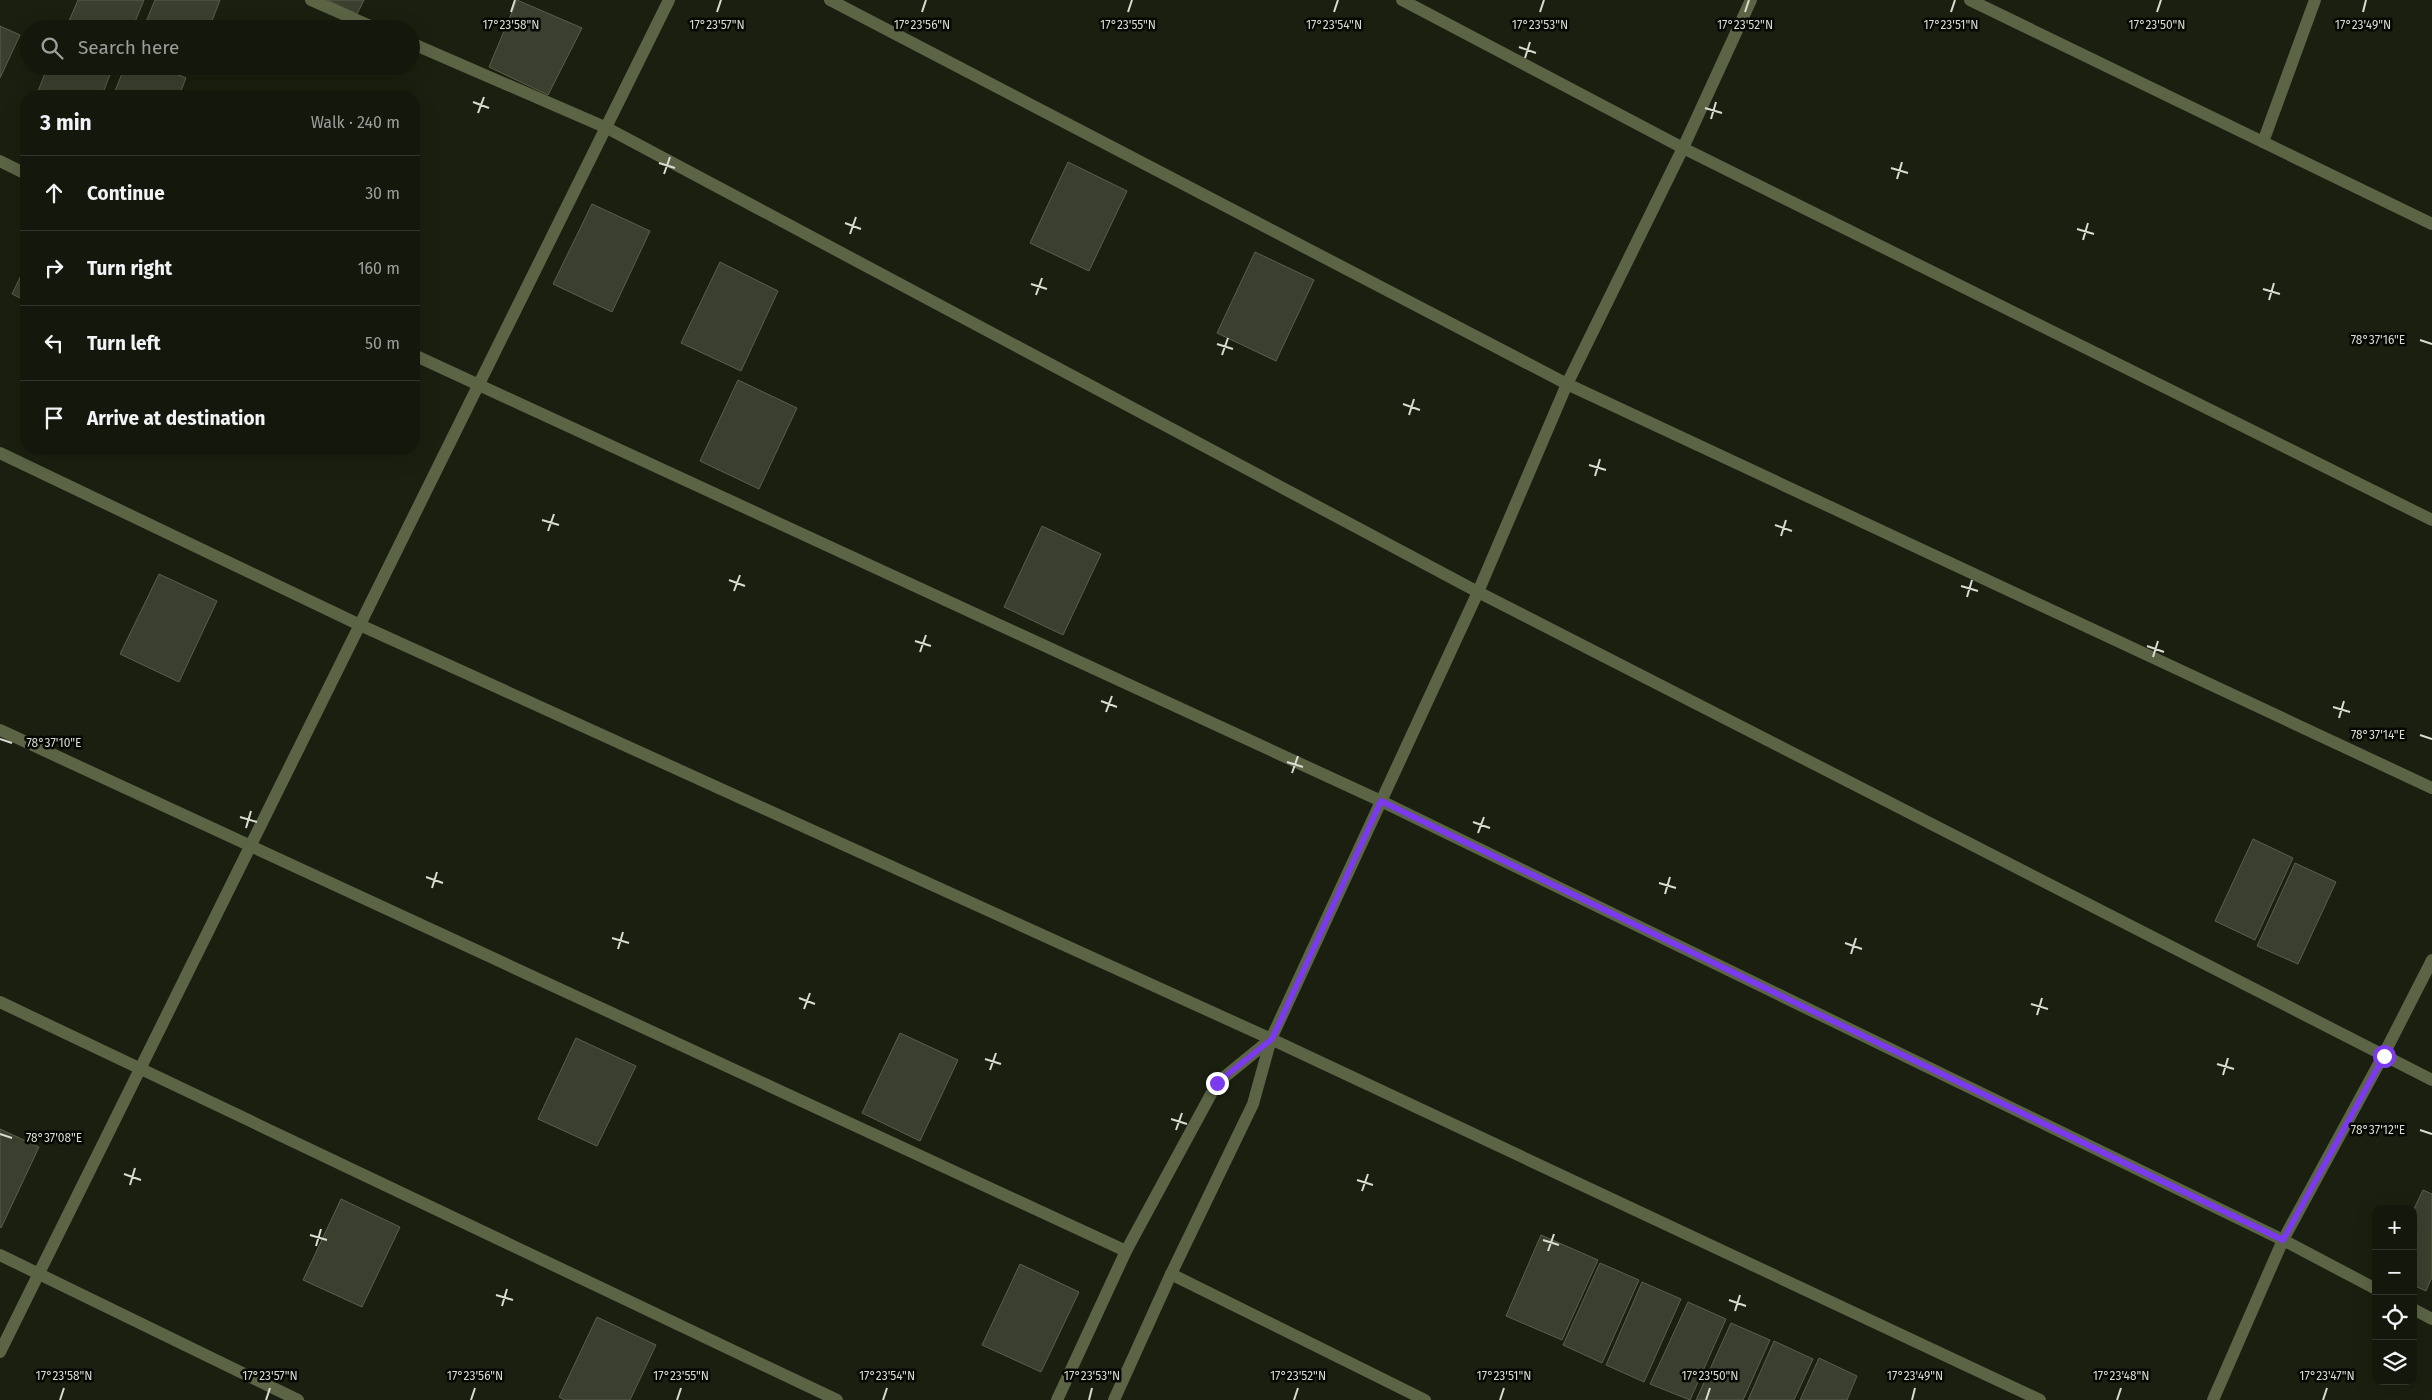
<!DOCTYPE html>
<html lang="en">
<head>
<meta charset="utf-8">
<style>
	body { margin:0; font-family:"Fira Sans",sans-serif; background:#1d2014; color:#f1f3f6 }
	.controls { position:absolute; right:15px; bottom:15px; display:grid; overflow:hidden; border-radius:10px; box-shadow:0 5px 20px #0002 }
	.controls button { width:45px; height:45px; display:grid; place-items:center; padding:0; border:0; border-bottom:1px solid #33362c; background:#14170b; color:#f1f3f6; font:25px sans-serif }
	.stop { position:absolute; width:15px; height:15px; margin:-11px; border:4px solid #7c3aed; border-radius:50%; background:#fff }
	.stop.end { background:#7c3aed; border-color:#fff; box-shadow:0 1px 5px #0008 }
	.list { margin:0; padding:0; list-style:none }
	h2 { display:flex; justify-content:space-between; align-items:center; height:65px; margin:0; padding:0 20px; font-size:21px }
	h2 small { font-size:16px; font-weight:400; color:#9d9f9d }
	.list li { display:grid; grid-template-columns:32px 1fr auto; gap:15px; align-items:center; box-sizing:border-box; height:75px; padding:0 20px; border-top:1px solid #33362c }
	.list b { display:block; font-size:19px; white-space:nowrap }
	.list em { font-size:16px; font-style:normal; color:#9d9f9d }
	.icon { flex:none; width:28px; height:28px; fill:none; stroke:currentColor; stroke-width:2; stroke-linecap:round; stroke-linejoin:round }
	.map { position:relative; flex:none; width:2432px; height:1400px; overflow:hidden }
	.search { position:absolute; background:#14170b; box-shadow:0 5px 20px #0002; left:20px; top:20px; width:400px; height:55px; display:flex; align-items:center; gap:12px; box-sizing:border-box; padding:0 18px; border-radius:28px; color:#9d9f9d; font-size:19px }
	.panel { position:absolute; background:#14170b; box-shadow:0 5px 20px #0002; left:20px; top:90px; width:400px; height:365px; border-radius:20px }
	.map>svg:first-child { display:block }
</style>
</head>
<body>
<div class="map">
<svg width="2432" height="1400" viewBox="0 0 2432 1400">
	<rect width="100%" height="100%" fill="#1a1f0f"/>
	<!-- building -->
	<g fill="#3a3f2e" stroke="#5a5f4d">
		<path d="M 78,0 L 144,0 L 132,29 L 89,29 L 69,21 Z"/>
		<path d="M 155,0 L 220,0 L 209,29 L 143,29 Z"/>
		<path d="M 327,0 L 364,0 L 357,14 Z"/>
		<path d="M 517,0 L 582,28 L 548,95 L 489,67 Z"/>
		<path d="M 0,26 L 20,35 L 0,78 Z"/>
		<path d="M 48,66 L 113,66 L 102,96 L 36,96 Z"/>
		<path d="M 125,66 L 157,66 L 186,78 L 179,96 L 113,96 Z"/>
		<path d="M 1068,162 L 1127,191 L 1089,271 L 1030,243 Z"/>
		<path d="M 592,204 L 650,231 L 612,312 L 553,284 Z"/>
		<path d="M 1255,252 L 1314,280 L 1276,361 L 1217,333 Z"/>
		<path d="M 720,262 L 778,291 L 741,371 L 681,343 Z"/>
		<path d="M 26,265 L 26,301 L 12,294 Z"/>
		<path d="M 738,380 L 797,408 L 759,489 L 700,461 Z"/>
		<path d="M 1042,526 L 1101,554 L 1063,635 L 1004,607 Z"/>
		<path d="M 159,574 L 217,601 L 179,682 L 120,654 Z"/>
		<path d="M 2253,839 L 2293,858 L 2255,940 L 2215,921 Z"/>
		<path d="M 2295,863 L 2336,882 L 2298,964 L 2257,946 Z"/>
		<path d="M 900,1033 L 958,1060 L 920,1141 L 862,1113 Z"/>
		<path d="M 576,1038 L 636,1066 L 597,1146 L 538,1119 Z"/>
		<path d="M 0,1129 L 39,1147 L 1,1228 L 0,1227 Z"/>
		<path d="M 2423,1190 L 2432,1194 L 2432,1277 L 2426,1291 L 2413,1285 L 2413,1211 Z"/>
		<path d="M 341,1199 L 400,1227 L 362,1307 L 303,1280 Z"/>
		<path d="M 1541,1235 L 1598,1260 L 1562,1340 L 1506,1316 Z"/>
		<path d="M 1600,1263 L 1639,1280 L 1602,1363 L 1563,1345 Z"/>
		<path d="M 1020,1264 L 1079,1292 L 1041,1372 L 982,1345 Z"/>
		<path d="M 1642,1282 L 1681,1299 L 1644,1382 L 1606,1365 Z"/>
		<path d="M 1688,1302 L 1726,1319 L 1690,1400 L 1650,1384 Z"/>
		<path d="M 597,1317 L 656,1345 L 630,1400 L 565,1400 L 559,1397 Z"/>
		<path d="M 1731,1323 L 1770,1340 L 1743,1400 L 1696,1400 Z"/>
		<path d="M 1774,1341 L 1813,1359 L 1794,1400 L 1748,1400 Z"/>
		<path d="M 1819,1358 L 1857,1376 L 1847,1400 L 1800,1400 Z"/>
	</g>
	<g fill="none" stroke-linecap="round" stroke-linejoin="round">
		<!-- minor -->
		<g stroke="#5b6445" stroke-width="12">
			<path d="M 311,0 L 377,29"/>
			<path d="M 830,0 L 1567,384 L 2432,788"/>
			<path d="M 1402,0 L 1683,148 L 2432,520"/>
			<path d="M 1970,0 L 2432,224"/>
			<path d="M 411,43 L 607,128 L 1478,592 L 2432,1080"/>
			<path d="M 2263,142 L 2315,0"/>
			<path d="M 0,161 L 26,174"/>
			<path d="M 414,355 L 1381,801 L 2283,1240 L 2376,1289"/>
			<path d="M 0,453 L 360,625 L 1271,1039 L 2040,1400"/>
			<path d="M 0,730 L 1126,1251"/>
			<path d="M 0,1002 L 837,1400"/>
			<path d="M 0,1255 L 298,1400"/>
			<path d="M 1171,1274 L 1425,1400"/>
			<path d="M 2413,1309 L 2432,1319"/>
			<path d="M 0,1352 L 669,0"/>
			<path d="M 1057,1400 L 1126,1251 L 1217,1083 L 1271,1039"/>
			<path d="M 1114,1400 L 1171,1274 L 1253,1104 L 1271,1039 L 1478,592 L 1567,384 L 1683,148 L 1751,0"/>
			<path d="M 2213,1400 L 2283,1240 L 2383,1056 L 2432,960"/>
		</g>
	</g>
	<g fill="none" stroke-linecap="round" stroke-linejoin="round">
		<!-- route -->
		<path stroke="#7c3aed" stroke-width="6" d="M 1217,1083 L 1272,1039 L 1381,801 L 2283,1240 L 2384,1056"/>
	</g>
	<!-- ticks -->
	<path fill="none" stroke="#d9dcd2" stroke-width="2" d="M 511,12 L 515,0M 717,12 L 721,0M 922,12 L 926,0M 1128,12 L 1132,0M 1334,12 L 1338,0M 1540,12 L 1544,0M 1745,12 L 1749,0M 1951,12 L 1955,0M 2157,12 L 2161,0M 2363,12 L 2366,0M 1519,47 L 1536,53M 1525,58 L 1530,42M 473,102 L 489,108M 1705,108 L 1722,113M 478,113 L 484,97M 1711,119 L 1716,102M 659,163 L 675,168M 1891,168 L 1908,173M 664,174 L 670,157M 1897,179 L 1902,162M 845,223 L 861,229M 2077,229 L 2094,234M 850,234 L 856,217M 2083,240 L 2088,223M 1031,284 L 1047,289M 2263,289 L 2280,294M 1036,295 L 1042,278M 2269,300 L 2274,283M 2420,340 L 2432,344M 1217,344 L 1233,349M 1222,355 L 1228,338M 1403,404 L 1420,410M 1409,415 L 1414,399M 1589,465 L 1606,470M 1595,476 L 1600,459M 542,520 L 559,525M 1775,525 L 1792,531M 548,531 L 554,514M 1781,536 L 1786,520M 729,580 L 745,586M 1961,586 L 1978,591M 734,591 L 740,575M 1967,597 L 1972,580M 915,641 L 931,646M 2147,646 L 2164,652M 920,652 L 926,635M 2153,657 L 2158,641M 1101,701 L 1117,707M 2333,707 L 2350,712M 1106,712 L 1112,696M 2339,718 L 2344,701M 2420,735 L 2432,739M 0,739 L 12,743M 1287,762 L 1303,767M 1292,773 L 1298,756M 240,817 L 257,822M 1473,822 L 1490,828M 246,828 L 251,811M 1478,833 L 1484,817M 426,877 L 443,883M 1659,883 L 1676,888M 432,888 L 437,872M 1665,894 L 1670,877M 612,938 L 629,943M 1845,943 L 1862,949M 618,949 L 623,932M 1851,954 L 1856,938M 799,998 L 815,1004M 2031,1004 L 2048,1009M 804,1009 L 810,993M 2037,1015 L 2042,998M 985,1059 L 1001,1064M 2217,1064 L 2234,1069M 990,1070 L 996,1053M 2223,1075 L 2228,1058M 1171,1119 L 1187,1124M 1176,1130 L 1182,1113M 2420,1130 L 2432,1134M 0,1134 L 12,1138M 124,1174 L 141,1180M 1357,1180 L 1373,1185M 130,1185 L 135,1168M 1362,1191 L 1368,1174M 310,1235 L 327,1240M 1543,1240 L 1559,1245M 316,1246 L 321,1229M 1548,1251 L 1554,1234M 496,1295 L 513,1300M 1729,1300 L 1746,1306M 502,1306 L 507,1289M 1735,1311 L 1740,1295M 60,1400 L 64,1388M 266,1400 L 270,1388M 471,1400 L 475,1388M 677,1400 L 681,1388M 883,1400 L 887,1388M 1089,1400 L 1092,1388M 1294,1400 L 1298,1388M 1500,1400 L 1504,1388M 1706,1400 L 1710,1388M 1912,1400 L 1915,1388M 2117,1400 L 2121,1388M 2323,1400 L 2327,1388"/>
	<g font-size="12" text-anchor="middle" fill="#d9dcd2" stroke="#060803" stroke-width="5" stroke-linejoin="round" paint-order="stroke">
		<text x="511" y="29">17°23'58"N</text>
		<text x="717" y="29">17°23'57"N</text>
		<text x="922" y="29">17°23'56"N</text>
		<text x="1128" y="29">17°23'55"N</text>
		<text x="1334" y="29">17°23'54"N</text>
		<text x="1540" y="29">17°23'53"N</text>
		<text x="1745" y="29">17°23'52"N</text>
		<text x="1951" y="29">17°23'51"N</text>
		<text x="2157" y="29">17°23'50"N</text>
		<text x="2363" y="29">17°23'49"N</text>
		<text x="2378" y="344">78°37'16"E</text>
		<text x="2378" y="739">78°37'14"E</text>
		<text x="54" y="747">78°37'10"E</text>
		<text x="2378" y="1134">78°37'12"E</text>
		<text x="54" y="1142">78°37'08"E</text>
		<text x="64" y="1380">17°23'58"N</text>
		<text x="270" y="1380">17°23'57"N</text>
		<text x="475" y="1380">17°23'56"N</text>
		<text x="681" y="1380">17°23'55"N</text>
		<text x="887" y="1380">17°23'54"N</text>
		<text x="1092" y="1380">17°23'53"N</text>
		<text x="1298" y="1380">17°23'52"N</text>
		<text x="1504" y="1380">17°23'51"N</text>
		<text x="1710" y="1380">17°23'50"N</text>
		<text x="1915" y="1380">17°23'49"N</text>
		<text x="2121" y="1380">17°23'48"N</text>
		<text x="2327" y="1380">17°23'47"N</text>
	</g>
</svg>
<div class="controls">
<button>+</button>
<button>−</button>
<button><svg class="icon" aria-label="locate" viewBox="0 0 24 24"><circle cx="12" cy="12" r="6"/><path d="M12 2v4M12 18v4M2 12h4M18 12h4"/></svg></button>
<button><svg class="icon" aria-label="layers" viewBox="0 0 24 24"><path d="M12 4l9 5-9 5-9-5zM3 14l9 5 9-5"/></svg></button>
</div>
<div class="stop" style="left:2384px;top:1056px"></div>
<div class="stop end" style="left:1217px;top:1083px"></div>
<div class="search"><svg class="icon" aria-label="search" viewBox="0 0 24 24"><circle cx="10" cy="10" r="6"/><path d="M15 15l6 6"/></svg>Search here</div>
<section class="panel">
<h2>3 min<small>Walk · 240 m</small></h2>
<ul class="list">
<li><svg class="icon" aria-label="ahead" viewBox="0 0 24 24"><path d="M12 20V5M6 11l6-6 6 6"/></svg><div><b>Continue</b></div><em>30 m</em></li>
<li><svg class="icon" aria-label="right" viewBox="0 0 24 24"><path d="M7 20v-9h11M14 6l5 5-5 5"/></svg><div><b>Turn right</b></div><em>160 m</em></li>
<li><svg class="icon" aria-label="left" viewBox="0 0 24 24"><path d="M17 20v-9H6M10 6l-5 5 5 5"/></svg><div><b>Turn left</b></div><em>50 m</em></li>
<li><svg class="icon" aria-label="arrive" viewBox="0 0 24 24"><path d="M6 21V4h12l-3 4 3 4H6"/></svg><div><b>Arrive at destination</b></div></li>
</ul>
</section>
</div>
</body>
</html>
